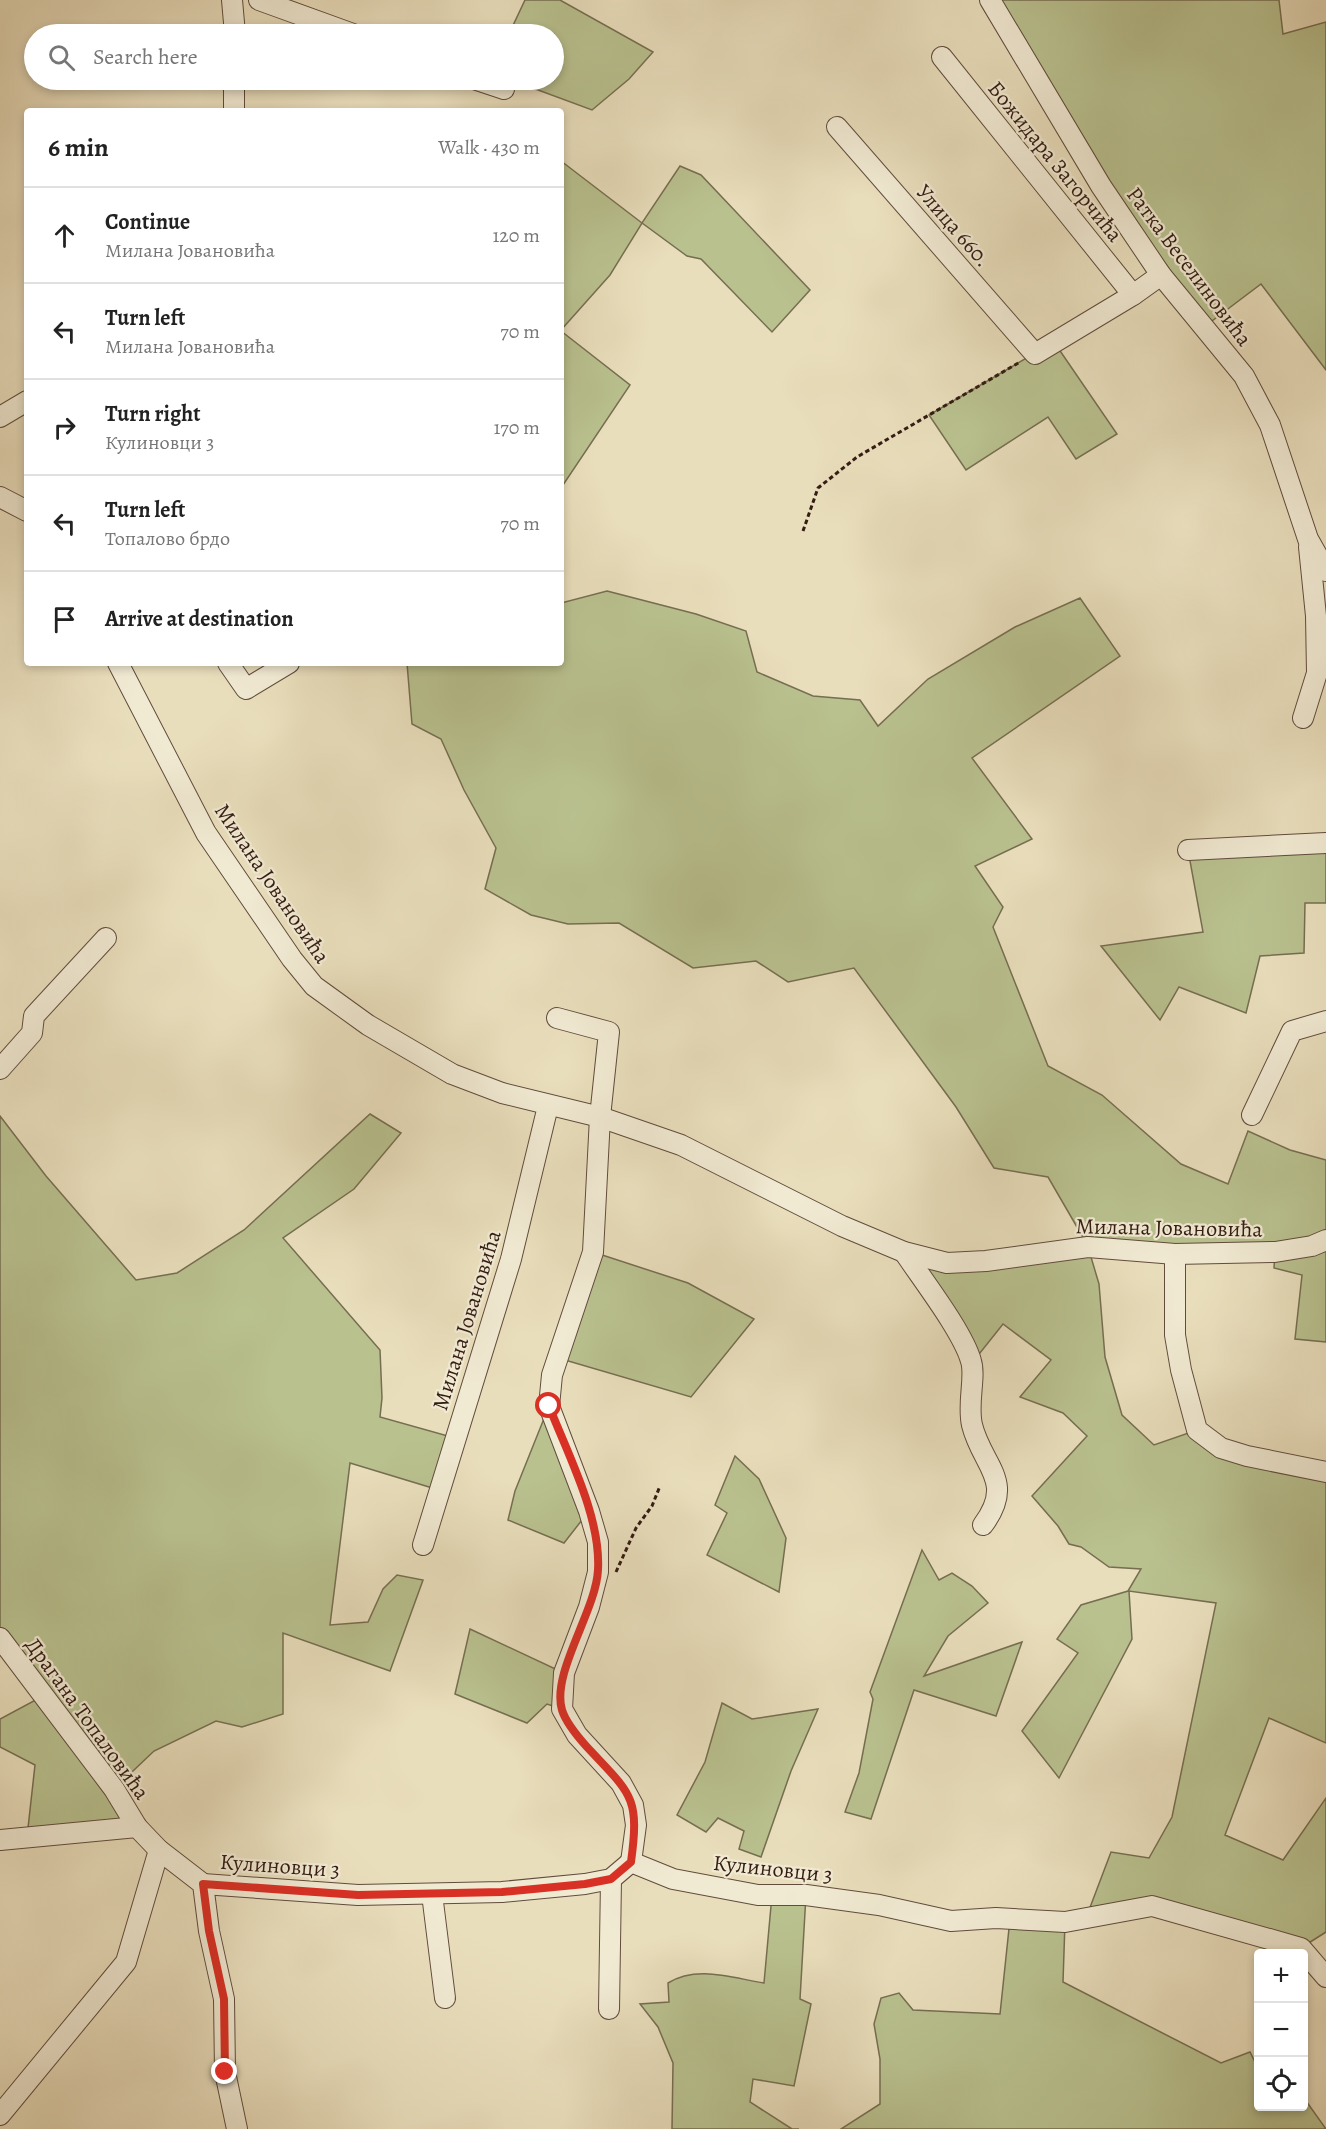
<!DOCTYPE html>
<html lang="en">
<head>
<meta charset="utf-8">
<style>
	body { margin:0; font-family:Alegreya,serif; background:#f6f6f6; color:#222 }
	.controls { position:absolute; right:18px; bottom:18px; display:grid; overflow:hidden; border-radius:6px; box-shadow:0 3px 9px #0003 }
	.controls button { width:54px; height:54px; display:grid; place-items:center; padding:0; border:0; border-bottom:2px solid #e0e0e0; background:#fff; color:#222; font:30px sans-serif }
	.stop { position:absolute; width:18px; height:18px; margin:-14px; border:4px solid #d93025; border-radius:50%; background:#fff }
	.stop.end { background:#d93025; border-color:#fff; box-shadow:0 2px 6px #0008 }
	.list { margin:0; padding:0; list-style:none }
	h2 { display:flex; justify-content:space-between; align-items:center; height:78px; margin:0; padding:0 24px; font-size:26px }
	h2 small { font-size:20px; font-weight:400; color:#767676 }
	.list li { display:grid; grid-template-columns:39px 1fr auto; gap:18px; align-items:center; box-sizing:border-box; height:96px; padding:0 24px; border-top:2px solid #e0e0e0 }
	.list b { display:block; font-size:22px; white-space:nowrap }
	.list p { margin:0; font-size:20px; white-space:nowrap; color:#767676 }
	.list em { font-size:20px; font-style:normal; color:#767676 }
	.icon { flex:none; width:33px; height:33px; fill:none; stroke:currentColor; stroke-width:2; stroke-linecap:round; stroke-linejoin:round }
	.map { position:relative; flex:none; width:1326px; height:2129px; overflow:hidden }
	.search { position:absolute; background:#fff; box-shadow:0 3px 9px #0003; left:24px; top:24px; width:540px; height:66px; display:flex; align-items:center; gap:15px; box-sizing:border-box; padding:0 21px; border-radius:33px; color:#767676; font-size:22px }
	.panel { position:absolute; background:#fff; box-shadow:0 3px 9px #0003; left:24px; top:108px; width:540px; height:558px; border-radius:6px }
	.map>svg:first-child { display:block }
</style>
</head>
<body>
<div class="map">
<svg width="1326" height="2129" viewBox="0 0 1326 2129">
	<rect width="100%" height="100%" fill="#e9debc"/>
	<filter id="stains"><feTurbulence type="fractalNoise" baseFrequency=".00333" numOctaves="4"/><feColorMatrix values="0 0 0 0 .2 0 0 0 0 .09 0 0 0 0 .02 0 0 0 .5 -.17"/></filter>
	<radialGradient id="worn" r=".72"><stop offset=".6" stop-color="#630" stop-opacity="0"/><stop offset="1" stop-color="#630" stop-opacity=".3"/></radialGradient>
	<!-- green -->
	<g fill="#b9c18f" stroke="#766e51" stroke-width="1.5">
		<path d="M 525,0 L 560,0 L 653,52 L 629,79 L 592,110 L 511,80 L 554,80 L 554,34 L 509,34 Z"/>
		<path d="M 990,0 L 1279,0 L 1283,34 L 1326,22 L 1326,370 L 1261,284 L 1204,327 Z"/>
		<path d="M 561,161 L 642,223 L 680,166 L 701,175 L 810,290 L 772,332 L 701,259 L 687,256 L 642,223 L 610,275 L 561,330 Z"/>
		<path d="M 561,331 L 630,385 L 561,488 Z"/>
		<path d="M 1054,342 L 1117,434 L 1076,459 L 1048,417 L 966,470 L 929,415 Z"/>
		<path d="M 607,591 L 696,614 L 746,631 L 757,672 L 813,696 L 860,700 L 878,726 L 928,679 L 1015,627 L 1080,598 L 1120,656 L 972,758 L 1032,839 L 975,866 L 1003,907 L 993,927 L 1048,1066 L 1102,1095 L 1181,1164 L 1228,1184 L 1248,1131 L 1290,1150 L 1326,1160 L 1326,1342 L 1295,1339 L 1302,1275 L 1274,1268 L 1275,1252 L 1088,1247 L 1099,1284 L 1105,1357 L 1122,1415 L 1154,1445 L 1197,1430 L 1221,1448 L 1326,1472 L 1326,1743 L 1269,1718 L 1225,1835 L 1283,1860 L 1326,1798 L 1326,1932 L 1301,1948 L 1152,1906 L 1086,1918 L 1111,1852 L 1149,1858 L 1172,1817 L 1216,1603 L 1129,1591 L 1132,1639 L 1059,1778 L 1022,1731 L 1078,1653 L 1057,1639 L 1081,1605 L 1128,1591 L 1141,1569 L 1109,1567 L 1081,1547 L 1069,1544 L 1058,1526 L 1032,1496 L 1087,1436 L 1063,1413 L 1020,1397 L 1051,1360 L 1003,1324 L 972,1363 L 910,1262 L 947,1263 L 1088,1246 L 1048,1177 L 994,1168 L 956,1107 L 854,968 L 788,982 L 756,961 L 693,968 L 619,923 L 568,924 L 531,915 L 485,889 L 496,848 L 464,790 L 441,739 L 412,724 L 407,663 L 561,663 L 561,603 Z"/>
		<path d="M 1326,843 L 1326,903 L 1305,903 L 1304,953 L 1260,956 L 1246,1013 L 1179,987 L 1160,1020 L 1101,946 L 1203,932 L 1188,850 Z"/>
		<path d="M 370,1114 L 401,1133 L 354,1189 L 283,1238 L 380,1350 L 382,1398 L 380,1417 L 455,1438 L 439,1490 L 350,1463 L 330,1625 L 368,1622 L 383,1589 L 397,1575 L 423,1580 L 390,1671 L 283,1633 L 283,1714 L 242,1727 L 216,1721 L 154,1751 L 114,1789 L 137,1827 L 27,1837 L 35,1765 L 0,1747 L 0,1719 L 45,1695 L 0,1638 L 0,1116 L 46,1176 L 136,1280 L 177,1273 L 244,1230 Z"/>
		<path d="M 593,1252 L 688,1283 L 754,1319 L 691,1397 L 558,1358 Z"/>
		<path d="M 549,1406 L 589,1511 L 564,1543 L 508,1520 L 515,1491 Z"/>
		<path d="M 735,1456 L 759,1479 L 786,1538 L 779,1592 L 707,1555 L 727,1513 L 715,1505 Z"/>
		<path d="M 922,1550 L 939,1580 L 952,1573 L 972,1586 L 988,1603 L 948,1636 L 924,1676 L 1022,1642 L 996,1716 L 914,1690 L 871,1819 L 845,1812 L 859,1773 L 873,1699 L 870,1692 Z"/>
		<path d="M 470,1629 L 564,1673 L 562,1709 L 547,1704 L 527,1723 L 455,1694 Z"/>
		<path d="M 722,1703 L 752,1719 L 818,1709 L 791,1771 L 761,1857 L 739,1849 L 744,1831 L 718,1818 L 706,1832 L 677,1815 L 705,1762 Z"/>
		<path d="M 772,1895 L 806,1895 L 800,1999 L 811,2004 L 794,2086 L 753,2079 L 750,2102 L 792,2129 L 799,2129 L 672,2129 L 673,2063 L 658,2027 L 640,2004 L 669,2002 L 668,1983 C 697,1965 732,1978 764,1983 Z"/>
		<path d="M 1010,1919 L 1065,1922 L 1063,1982 L 1221,2063 L 1250,2052 L 1258,2068 L 1258,2106 L 1304,2106 L 1304,2098 L 1326,2129 L 841,2129 L 880,2104 L 880,2059 L 874,2024 L 881,1998 L 899,1993 L 913,2010 L 1000,2014 Z"/>
	</g>
	<g fill="none" stroke-linecap="round" stroke-linejoin="round">
		<defs>
			<g id="minor">
				<path d="M 232,0 L 235,34"/>
				<path d="M 259,0 L 353,34"/>
				<path d="M 990,0 L 1101,186 L 1161,275 L 1244,376 L 1270,425 L 1308,539 L 1326,571"/>
				<path d="M 942,57 L 1133,295"/>
				<path d="M 477,80 L 504,89"/>
				<path d="M 234,111 L 234,80"/>
				<path d="M 837,127 L 1035,354 L 1133,295 L 1161,275"/>
				<path d="M 0,417 L 27,401"/>
				<path d="M 0,497 L 27,511"/>
				<path d="M 118,663 L 206,833 L 292,959 L 314,986 L 368,1025 L 452,1074 L 502,1093 L 600,1117 L 681,1145 L 842,1226 L 904,1252 L 947,1263 L 986,1261 L 1088,1247 L 1175,1254 L 1275,1252 L 1312,1246 L 1326,1240"/>
				<path d="M 228,663 L 246,689 L 289,663"/>
				<path d="M 1303,718 L 1317,673 L 1316,616 L 1309,547"/>
				<path d="M 1188,850 L 1326,843"/>
				<path d="M 557,1018 L 609,1032 L 600,1117 L 593,1252 L 552,1375 L 549,1406 L 589,1511 L 598,1542 L 598,1572 L 589,1607 L 564,1673 L 562,1709 L 577,1735 L 621,1783 L 633,1805 L 636,1825 L 631,1862"/>
				<path d="M 0,1069 L 32,1033 L 34,1016 L 106,938"/>
				<path d="M 1252,1115 L 1292,1031 L 1326,1021"/>
				<path d="M 904,1252 C 922,1279 963,1332 971,1361 C 976,1377 967,1403 972,1425 C 982,1466 1016,1481 983,1525"/>
				<path d="M 1175,1254 L 1175,1335 L 1181,1370 L 1197,1430 L 1221,1448 L 1247,1456 L 1326,1472"/>
				<path d="M 423,1545 L 511,1259 L 548,1106"/>
				<path d="M 0,1638 L 114,1789 L 137,1827 L 159,1850 L 203,1884 L 209,1931 L 224,1999 L 225,2072 L 237,2129"/>
				<path d="M 0,1840 L 137,1827"/>
				<path d="M 631,1862 L 673,1879 L 758,1895 L 806,1895 L 879,1905 L 951,1921 L 996,1918 L 1065,1922 L 1152,1906 L 1301,1948 L 1326,1977"/>
				<path d="M 203,1884 L 358,1895 L 502,1892 L 585,1884 L 611,1879 L 631,1862"/>
				<path d="M 432,1894 L 445,1998"/>
				<path d="M 609,2009 L 611,1879"/>
				<path d="M 0,2115 L 126,1962 L 159,1850"/>
			</g>
		</defs>
		<!-- minor casing -->
		<use href="#minor" stroke="#614c3d" stroke-width="22"/>
		<!-- path -->
		<g stroke="#341c13" stroke-width="3" stroke-dasharray="4.5 3" stroke-linecap="butt">
			<path d="M 803,531 L 818,488 L 857,457 L 1020,362"/>
			<path d="M 616,1572 L 636,1528 L 652,1506 L 660,1486"/>
		</g>
		<!-- minor -->
		<use href="#minor" stroke="#f1ead3" stroke-width="20"/>
	</g>
	<g fill="none" stroke-linecap="round" stroke-linejoin="round">
		<!-- route -->
		<path stroke="#d93025" stroke-width="8" d="M 225,2072 L 224,1999 L 209,1931 L 203,1884 L 358,1895 L 502,1892 L 585,1884 L 611,1879 L 631,1862 C 640,1796 631,1794 587,1747 C 578,1737 566,1723 562,1710 C 551,1673 596,1611 598,1570 C 601,1517 568,1455 549,1406"/>
	</g>
	<g text-anchor="middle" stroke-width="4.5" stroke-linejoin="round" paint-order="stroke">
		<!-- street labels -->
		<g font-size="22" fill="#341c13" stroke="#f1ead3">
			<text transform="translate(1056 161) rotate(51)" y="8">Божидара Загорчића</text>
			<text transform="translate(954 225) rotate(49)" y="8">Улица 660.</text>
			<text transform="translate(1190 266) rotate(53)" y="8">Ратка Веселиновића</text>
			<text transform="translate(273 883) rotate(56)" y="8">Милана Јовановића</text>
			<text transform="translate(1169 1227) rotate(1)" y="8">Милана Јовановића</text>
			<text transform="translate(466 1320) rotate(-73)" y="8">Милана Јовановића</text>
			<text transform="translate(88 1718) rotate(54)" y="8">Драгана Топаловића</text>
			<text transform="translate(280 1865) rotate(4)" y="8">Кулиновци 3</text>
			<text transform="translate(773 1868) rotate(6)" y="8">Кулиновци 3</text>
		</g>
	</g>
	<rect width="100%" height="100%" filter="url(#stains)"/>
	<rect width="100%" height="100%" fill="url(#worn)"/>
</svg>
<div class="controls">
<button>+</button>
<button>−</button>
<button><svg class="icon" aria-label="locate" viewBox="0 0 24 24"><circle cx="12" cy="12" r="6"/><path d="M12 2v4M12 18v4M2 12h4M18 12h4"/></svg></button>
</div>
<div class="stop" style="left:549px;top:1406px"></div>
<div class="stop end" style="left:225px;top:2072px"></div>
<div class="search"><svg class="icon" aria-label="search" viewBox="0 0 24 24"><circle cx="10" cy="10" r="6"/><path d="M15 15l6 6"/></svg>Search here</div>
<section class="panel">
<h2>6 min<small>Walk · 430 m</small></h2>
<ul class="list">
<li><svg class="icon" aria-label="ahead" viewBox="0 0 24 24"><path d="M12 20V5M6 11l6-6 6 6"/></svg><div><b>Continue</b><p>Милана Јовановића</p></div><em>120 m</em></li>
<li><svg class="icon" aria-label="left" viewBox="0 0 24 24"><path d="M17 20v-9H6M10 6l-5 5 5 5"/></svg><div><b>Turn left</b><p>Милана Јовановића</p></div><em>70 m</em></li>
<li><svg class="icon" aria-label="right" viewBox="0 0 24 24"><path d="M7 20v-9h11M14 6l5 5-5 5"/></svg><div><b>Turn right</b><p>Кулиновци 3</p></div><em>170 m</em></li>
<li><svg class="icon" aria-label="left" viewBox="0 0 24 24"><path d="M17 20v-9H6M10 6l-5 5 5 5"/></svg><div><b>Turn left</b><p>Топалово брдо</p></div><em>70 m</em></li>
<li><svg class="icon" aria-label="arrive" viewBox="0 0 24 24"><path d="M6 21V4h12l-3 4 3 4H6"/></svg><div><b>Arrive at destination</b></div></li>
</ul>
</section>
</div>
</body>
</html>
